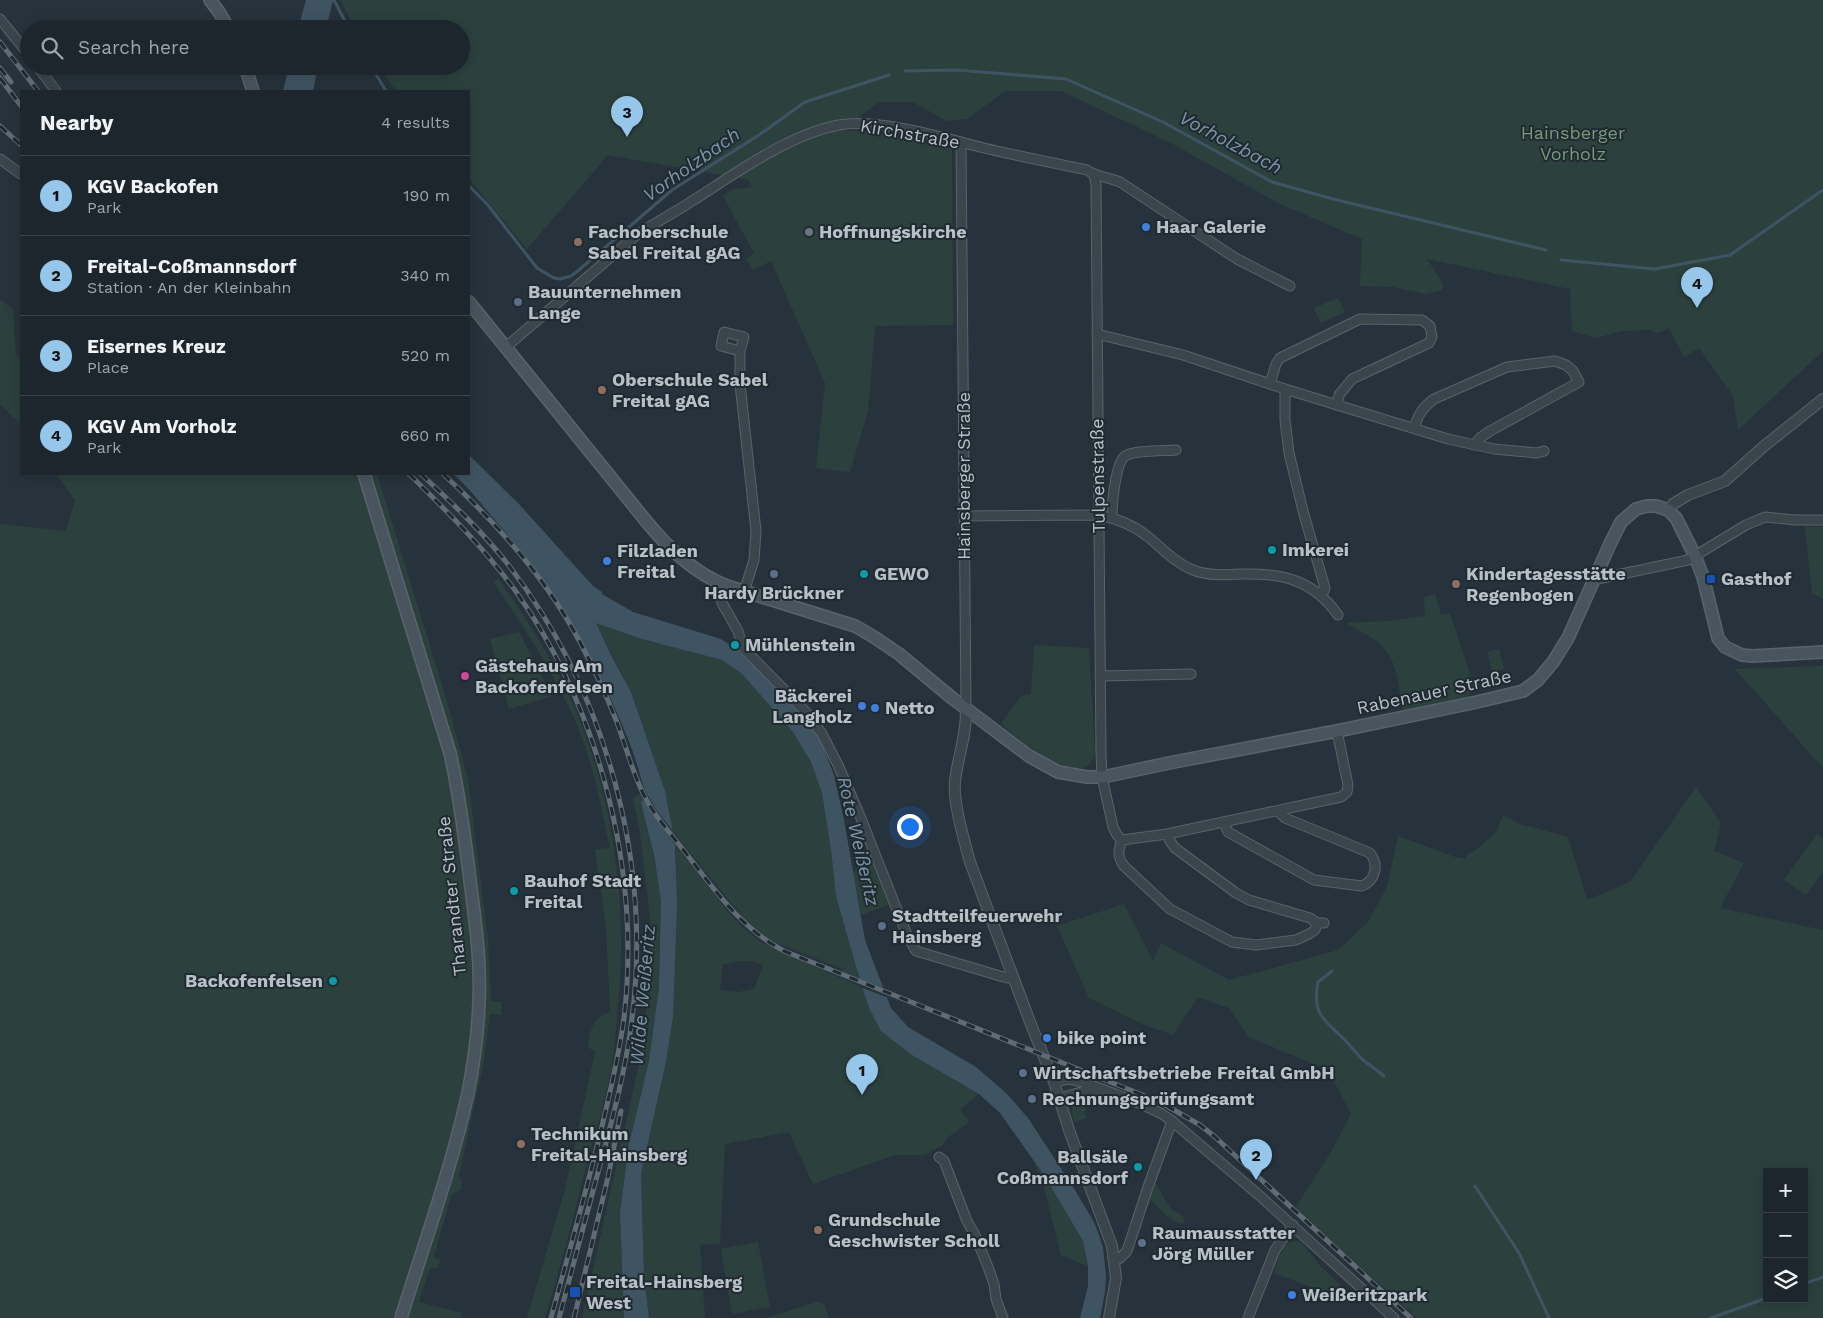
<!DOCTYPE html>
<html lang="en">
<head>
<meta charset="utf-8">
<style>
	body { margin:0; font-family:"Work Sans",sans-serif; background:#252e35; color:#f1f3f6 }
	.controls { position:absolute; right:15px; bottom:15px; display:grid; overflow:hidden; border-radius:0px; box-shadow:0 2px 12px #0003 }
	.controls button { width:45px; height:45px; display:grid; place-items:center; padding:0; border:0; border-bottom:1px solid #3b4349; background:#1d262d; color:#f1f3f6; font:25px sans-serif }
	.you { position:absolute; left:909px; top:826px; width:18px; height:18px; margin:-12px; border:4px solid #fff; border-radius:50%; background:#1a73e8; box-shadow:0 0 0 8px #1a73e833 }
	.badge { display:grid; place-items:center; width:32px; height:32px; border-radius:50%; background:#97c6eb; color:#111; font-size:16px; font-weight:700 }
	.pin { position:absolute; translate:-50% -41px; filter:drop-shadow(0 1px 2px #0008) }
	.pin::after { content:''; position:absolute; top:26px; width:18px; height:15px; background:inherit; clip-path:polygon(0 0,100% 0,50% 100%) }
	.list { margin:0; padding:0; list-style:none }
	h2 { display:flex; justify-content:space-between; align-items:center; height:65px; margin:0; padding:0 20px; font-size:21px }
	h2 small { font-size:16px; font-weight:400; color:#a0a5aa }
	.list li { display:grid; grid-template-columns:32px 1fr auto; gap:15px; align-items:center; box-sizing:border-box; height:80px; padding:0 20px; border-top:1px solid #3b4349 }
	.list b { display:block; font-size:19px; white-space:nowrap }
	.list p { margin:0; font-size:16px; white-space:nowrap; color:#a0a5aa }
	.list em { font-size:16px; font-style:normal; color:#a0a5aa }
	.icon { flex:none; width:28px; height:28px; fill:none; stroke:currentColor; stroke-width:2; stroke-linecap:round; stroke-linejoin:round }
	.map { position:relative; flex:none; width:1823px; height:1318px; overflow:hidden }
	.search { position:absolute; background:#1d262d; box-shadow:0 2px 12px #0003; left:20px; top:20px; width:450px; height:55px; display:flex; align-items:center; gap:12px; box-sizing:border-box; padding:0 18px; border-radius:28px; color:#a0a5aa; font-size:19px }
	.panel { position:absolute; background:#1d262d; box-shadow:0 2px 12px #0003; left:20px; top:90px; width:450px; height:385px; border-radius:0px }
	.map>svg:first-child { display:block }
</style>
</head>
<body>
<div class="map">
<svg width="1823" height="1318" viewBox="0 0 1823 1318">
	<rect width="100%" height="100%" fill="#27333c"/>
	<!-- green -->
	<g fill="#2c413e" fill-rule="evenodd">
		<path d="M 340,0 L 1823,0 L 1823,351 L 1738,430 L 1733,396 L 1699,348 L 1684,357 L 1669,328 L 1659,333 L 1649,330 L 1622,331 L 1596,338 L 1572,331 L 1570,289 L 1427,259 L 1443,284 L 1442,290 L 1426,294 L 1393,287 L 1360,286 L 1362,239 L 1280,204 L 1171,143 L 1061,91 L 1005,91 L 967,119 L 947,121 L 913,102 L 879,102 L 841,130 L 893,134 L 952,149 L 953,325 L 875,326 L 868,411 L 850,472 L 816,468 L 825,383 L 771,261 L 753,270 L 746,259 L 754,253 L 723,196 L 730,190 L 752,187 L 749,180 L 608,155 L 527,249 L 469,179 L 469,91 L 396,91 L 378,66 L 461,66 L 461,29 L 356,29 Z"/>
		<path d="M 1338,298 L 1345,312 L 1321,323 L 1314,308 Z"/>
		<path d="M 0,300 L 13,309 L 16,355 L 21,361 L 21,425 L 0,404 Z"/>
		<path d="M 56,474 L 377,474 L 447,701 L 468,779 L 488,940 L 491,1001 L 502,1002 L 501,1015 L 490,1014 L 484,1062 L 459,1175 L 462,1183 L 461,1189 L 451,1196 L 434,1257 L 440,1260 L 438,1268 L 430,1268 L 419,1302 L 462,1313 L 460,1318 L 0,1318 L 0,524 L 66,531 L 75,500 Z"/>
		<path d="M 1805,527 L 1823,527 L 1823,599 L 1812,593 Z"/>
		<path d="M 498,578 C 530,624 565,678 584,731 C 619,826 628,926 616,1026 C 615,1041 614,1055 611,1069 C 605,1103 594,1137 585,1171 C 573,1221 560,1269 545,1318 L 527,1318 L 565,1189 L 595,1052 L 588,1047 C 591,1029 591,1019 610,1012 L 606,926 L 595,850 L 610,848 C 601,806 593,762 576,723 C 554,673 524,626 493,582 Z"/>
		<path d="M 1435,594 L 1441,615 L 1450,613 L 1474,686 L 1467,698 L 1402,712 C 1399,689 1399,665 1383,647 C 1373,637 1358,630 1346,623 L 1389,621 L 1423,616 L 1425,613 L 1424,597 Z"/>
		<path d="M 595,622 L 642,639 L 722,660 L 742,674 L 793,732 L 811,762 L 822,793 L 831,850 L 836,896 L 860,979 L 842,972 L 842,969 L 772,941 L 748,922 L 736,909 L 673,832 L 665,791 L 631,692 Z"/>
		<path d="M 519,632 L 552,696 L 509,709 L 490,639 Z"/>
		<path d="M 1034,645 L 1089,648 L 1095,753 C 1084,797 1016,736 1001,724 L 1021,696 L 1031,694 Z"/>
		<path d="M 1499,649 L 1504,669 L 1492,672 L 1487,652 Z"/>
		<path d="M 1823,666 L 1823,768 L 1735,669 Z"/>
		<path d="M 1696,787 L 1721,823 L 1714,851 L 1744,863 L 1720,908 L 1823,930 L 1823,1318 L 1417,1318 L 1323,1233 L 1296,1207 L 1331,1152 L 1351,1114 L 1328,1070 L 1249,1037 L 1229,1008 L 1198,997 L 1173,1035 L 1142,1024 L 1089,998 L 1057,926 L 1124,904 L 1153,961 L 1161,943 L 1229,980 L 1338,950 L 1368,922 L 1387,887 L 1398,836 L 1455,857 L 1466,859 L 1467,854 L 1475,851 L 1497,831 L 1503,815 L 1520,824 L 1568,837 L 1587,900 L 1630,882 ZM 1767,1172 L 1804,1172 L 1804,1299 L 1767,1299 Z"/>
		<path d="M 640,794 L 644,801 L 661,901 L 659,987 L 649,1061 L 629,1144 L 620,1212 L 624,1318 L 582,1318 L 638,1069 L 648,996 L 650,918 L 640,833 L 633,798 Z"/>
		<path d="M 1817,834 L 1823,838 L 1823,872 L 1806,895 L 1784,880 Z"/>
		<path d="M 676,846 L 729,913 L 743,928 L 761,942 L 863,988 L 869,1008 L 912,1055 L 979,1094 L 960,1109 L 969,1122 L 947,1138 L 943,1145 L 925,1155 L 895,1155 L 813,1184 L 789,1132 L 725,1144 L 720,1244 L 700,1245 L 705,1318 L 649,1318 L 644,1276 L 641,1174 L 666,1062 L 673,1017 ZM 740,961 L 752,961 L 763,965 L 754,989 L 738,992 L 720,990 L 723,965 Z"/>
		<path d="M 874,863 L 890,904 L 861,915 L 853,871 L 863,869 Z"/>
		<path d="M 1089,1096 L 1099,1097 L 1096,1105 L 1086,1107 L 1084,1112 L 1087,1118 L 1074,1122 C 1070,1105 1072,1101 1089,1096 Z"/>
		<path d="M 1032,1158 L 1061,1202 L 1083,1241 L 1088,1266 L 1061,1255 L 1042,1179 Z"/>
		<path d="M 1155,1182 L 1170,1208 L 1185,1218 L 1183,1224 C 1170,1222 1159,1208 1150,1199 Z"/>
		<path d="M 1294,1241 L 1302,1243 L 1319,1265 L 1348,1292 L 1351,1292 L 1349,1296 L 1344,1299 L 1274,1273 C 1278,1261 1281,1245 1294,1241 Z"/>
		<path d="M 758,1242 L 770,1307 L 732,1314 L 721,1249 Z"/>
		<path d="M 817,1302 L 824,1304 L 829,1318 L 766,1318 Z"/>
	</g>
	<!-- water -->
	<g fill="#3f5462">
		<path d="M 306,0 L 333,0 L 326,29 L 298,29 Z"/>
		<path d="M 289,66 L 318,66 L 313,91 L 283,91 Z"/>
		<path d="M 469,455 L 518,503 L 593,586 L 602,592 L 602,594 L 633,612 L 721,639 L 736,649 L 767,677 L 809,722 L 820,739 L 834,775 L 844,820 L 865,940 L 891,1008 L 908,1027 L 976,1067 L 1007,1094 L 1028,1118 L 1073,1187 L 1094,1222 L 1099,1235 L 1103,1248 L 1106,1276 L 1105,1292 L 1100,1318 L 1080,1318 L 1088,1286 L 1088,1266 L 1083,1241 L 1046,1178 L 1000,1113 L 979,1094 L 912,1055 L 881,1031 L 869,1008 L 857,970 L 836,896 L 831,850 L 822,793 L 811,762 L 793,732 L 742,674 L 722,660 L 642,639 L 596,623 L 611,655 L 631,692 L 665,791 L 673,832 L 681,841 L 675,847 L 677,901 L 673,1017 L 666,1062 L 641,1174 L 644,1276 L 649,1318 L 624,1318 L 620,1212 L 629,1144 L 649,1061 L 659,987 L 661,901 L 654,855 L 641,802 L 644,800 L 640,794 L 645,791 C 640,776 636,759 630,744 C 598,661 552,585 494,519 C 481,504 468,486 453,474 L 469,474 Z"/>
	</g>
	<!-- pier -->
	<g fill="#27333c">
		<path d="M 645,791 L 657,811 L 681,841 L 676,846 L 660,825 L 640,794 Z"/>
		<path d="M 857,978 L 887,989 L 886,997 L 860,987 Z"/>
	</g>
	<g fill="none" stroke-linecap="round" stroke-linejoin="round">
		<!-- stream -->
		<g stroke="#3f5462" stroke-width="3">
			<path d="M 334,0 L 349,29"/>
			<path d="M 371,66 L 386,91"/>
			<path d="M 905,71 L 957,70 L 1066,79 L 1163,122 L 1272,182 L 1333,199 L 1546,250"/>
			<path d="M 469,186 L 487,204 L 537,268 L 554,278 L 560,279 L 571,276 L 579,270 L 672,190 L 759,135 L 805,102 L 889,75"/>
			<path d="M 1561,260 L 1655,269 L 1730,255 L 1823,190"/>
			<path d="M 1332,971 L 1318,982 C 1312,1014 1323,1019 1344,1039 C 1350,1045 1356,1053 1362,1059 C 1369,1065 1377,1070 1384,1076"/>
			<path d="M 1475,1186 L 1519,1253 L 1549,1318"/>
			<path d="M 1804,1284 L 1823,1277"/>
			<path d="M 1711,1318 L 1767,1298"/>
		</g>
		<defs>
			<g id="minor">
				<path d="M 0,19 L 29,55"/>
				<path d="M 37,66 L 56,91"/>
				<path d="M 961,142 L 966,708"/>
				<path d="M 0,159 L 21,174"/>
				<path d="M 1094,175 L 1096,185 L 1101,753 L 1102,777 L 1113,827 L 1117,835 L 1122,840 L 1167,834 L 1341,797 L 1347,792 L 1348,785 L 1337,731"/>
				<path d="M 1097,334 L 1183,355 L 1285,389 L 1448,439 L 1494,449 L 1537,453 L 1544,451"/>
				<path d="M 506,347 L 634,237 C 653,223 673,214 692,201 C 735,174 789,134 839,125 C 878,118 944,138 984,148 C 1018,156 1053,163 1087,170 C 1096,177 1109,177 1120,182 L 1237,259 L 1290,286"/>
				<path d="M 740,351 L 721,346 L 724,332 L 744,337 L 740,351 L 740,384 L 756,531 L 754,560 L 744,592"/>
				<path d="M 1270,384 L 1276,364 L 1280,358 L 1360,319 L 1422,320 L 1430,326 L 1432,337 L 1429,343 L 1352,379 L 1339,395 L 1337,405"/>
				<path d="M 1285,389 L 1285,420 L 1289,453 L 1303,511 L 1325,588 L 1323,593 L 1319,592"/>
				<path d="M 1414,428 C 1418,415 1423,407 1434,399 L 1507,367 L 1555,361 L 1566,365 L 1573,371 L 1579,382 L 1490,431 L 1480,438 L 1474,445"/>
				<path d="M 964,516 L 1098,515 C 1115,518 1133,525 1147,536 C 1161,547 1175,563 1193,570 C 1209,576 1225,575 1242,574 C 1283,573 1313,580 1338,615"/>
				<path d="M 1112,517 C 1112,505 1115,464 1125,456 C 1134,450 1165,451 1176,450"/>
				<path d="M 1593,580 L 1688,560 L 1746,525 L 1765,517 L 1795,520 L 1823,520"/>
				<path d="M 718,582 L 718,588 L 722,603 L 738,631 L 743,648 L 806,712 L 822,734 L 838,765 L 860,816 L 907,935 L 916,951 L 1000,976 L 1007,978 L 1013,976"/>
				<path d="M 1100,676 L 1191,674"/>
				<path d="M 1224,822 L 1228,832 L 1314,880 L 1362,886 C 1376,880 1379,865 1370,853 L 1285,818 L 1278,811"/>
				<path d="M 1167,834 L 1170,841 L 1175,848 L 1236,893 L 1249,900 L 1310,918 L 1317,923 L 1324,923"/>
				<path d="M 1122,840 C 1118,851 1117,856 1124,866 L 1170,909 L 1232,942 L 1256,945 L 1296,940 L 1309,934 L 1315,930 L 1317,923"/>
				<path d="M 1054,1082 L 1068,1079 L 1083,1082 L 1141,1104 L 1162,1114 L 1172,1121 L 1260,1196 L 1394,1318"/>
				<path d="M 1060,1098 L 1088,1090 L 1098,1090"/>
				<path d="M 939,1157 L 944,1161 L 967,1221 L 975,1235 L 988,1267 L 994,1284 L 996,1299 L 1003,1318"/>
				<path d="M 1115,1259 L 1120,1258 L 1127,1251 L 1148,1187 L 1172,1121"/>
				<path d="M 1248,1318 L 1275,1250 L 1293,1225"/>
			</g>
			<g id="tertiary">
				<path d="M 1668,510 L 1673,504 L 1688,495 L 1725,481 L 1763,447 L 1823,399"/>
				<path d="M 966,708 C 967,734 958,756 955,781 C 953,804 964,839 970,862 L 1030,1022 L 1054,1082 L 1069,1130 L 1112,1246 L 1116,1278 L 1109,1318"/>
			</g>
			<g id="secondary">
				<path d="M 210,0 L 219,12 L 229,29"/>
				<path d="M 245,66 L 253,91"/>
				<path d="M 469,302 L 646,521 C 669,549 694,573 727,586 L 855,626 L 874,637 L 899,654 L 952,698 L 1029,756 L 1058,772 L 1087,777 L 1102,777 L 1117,774 L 1174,762 L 1337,731 L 1477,702 L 1523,691 L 1538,680 L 1553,662 L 1568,638 L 1610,544 L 1621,522 L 1636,509 L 1647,506 L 1656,506 L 1668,510 L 1676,518 L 1695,556 L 1703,577 L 1718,638 L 1725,647 L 1742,655 L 1752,656 L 1823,652"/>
				<path d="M 364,474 L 450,753 C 459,792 464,832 469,872 C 472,898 476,924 478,951 C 482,998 477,1047 468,1093 C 451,1170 424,1244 401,1318"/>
			</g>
		</defs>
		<!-- minor casing -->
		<use href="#minor" stroke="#59636a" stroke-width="11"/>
		<!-- tertiary casing -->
		<use href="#tertiary" stroke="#59636a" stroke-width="12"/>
		<!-- secondary casing -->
		<use href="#secondary" stroke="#59636a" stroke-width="14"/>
		<!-- minor -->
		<use href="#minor" stroke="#3b454c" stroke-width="9"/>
		<!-- tertiary -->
		<use href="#tertiary" stroke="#3b454c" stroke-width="10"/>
		<!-- secondary -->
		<use href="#secondary" stroke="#49555e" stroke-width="11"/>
		<defs>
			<g id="rail">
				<path d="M 0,42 L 38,91"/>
				<path d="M 0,68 L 11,82"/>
				<path d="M 0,78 L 21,106"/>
				<path d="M 0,126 L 21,145"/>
				<path d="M 409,474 C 447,511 485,549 517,593 C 601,712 641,874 624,1018 C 620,1048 613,1079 606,1109 C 590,1179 570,1248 551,1318"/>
				<path d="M 421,474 C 452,503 484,533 510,567 C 606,693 652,861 632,1018 C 626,1071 611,1124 597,1176 C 584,1223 572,1271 559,1318"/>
				<path d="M 443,474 C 497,523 547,579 581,644 C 594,669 606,694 616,720 C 625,743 631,768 642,791 C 653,815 672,835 688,856 C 718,894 741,928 784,951 L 1160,1102 L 1200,1125 L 1214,1136 L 1411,1318"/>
				<path d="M 574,1318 L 608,1177 L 621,1111"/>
			</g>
		</defs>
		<!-- rail casing -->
		<use href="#rail" stroke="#5f6c74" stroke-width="5"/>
		<!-- rail -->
		<use href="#rail" stroke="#202a31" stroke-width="3" stroke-dasharray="9" stroke-linecap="butt"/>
	</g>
	<!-- markers -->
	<g fill="#3f7fe0" stroke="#202a31" stroke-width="2">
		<circle cx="1146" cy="227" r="5"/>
		<circle cx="607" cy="561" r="5"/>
		<circle cx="862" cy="706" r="5"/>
		<circle cx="875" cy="708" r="5"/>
		<circle cx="1047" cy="1038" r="5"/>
		<circle cx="1292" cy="1295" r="5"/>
	</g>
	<circle fill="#6b7280" stroke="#202a31" stroke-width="2" cx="809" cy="232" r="5"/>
	<g fill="#8d6e63" stroke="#202a31" stroke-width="2">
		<circle cx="578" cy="242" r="5"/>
		<circle cx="602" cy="390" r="5"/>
		<circle cx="1456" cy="584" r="5"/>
		<circle cx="521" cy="1144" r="5"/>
		<circle cx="818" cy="1230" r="5"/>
	</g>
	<g fill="#5c6f8a" stroke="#202a31" stroke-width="2">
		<circle cx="518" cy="302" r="5"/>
		<circle cx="774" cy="574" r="5"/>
		<circle cx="882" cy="926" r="5"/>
		<circle cx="1023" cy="1073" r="5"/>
		<circle cx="1032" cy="1099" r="5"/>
		<circle cx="1142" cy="1243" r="5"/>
	</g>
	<g fill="#0f9aa8" stroke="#202a31" stroke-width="2">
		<circle cx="1272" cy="550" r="5"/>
		<circle cx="864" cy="574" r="5"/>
		<circle cx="735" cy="645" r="5"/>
		<circle cx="514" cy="891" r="5"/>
		<circle cx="333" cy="981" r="5"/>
		<circle cx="1138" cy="1167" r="5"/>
	</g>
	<g fill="#1a4fb4" stroke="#202a31" stroke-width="2">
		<rect x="1706" y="574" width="10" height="10" rx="2.5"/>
		<rect x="569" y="1286" width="12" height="12" rx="2.5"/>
	</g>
	<circle fill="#d1479c" stroke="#202a31" stroke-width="2" cx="465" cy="676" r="5"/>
	<g text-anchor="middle" stroke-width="4" stroke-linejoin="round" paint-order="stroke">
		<!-- park labels -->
		<g font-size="18" fill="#789a7a" stroke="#202a31">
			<text x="1573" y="139">Hainsberger<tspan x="1573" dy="21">Vorholz</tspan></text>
		</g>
		<!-- street labels -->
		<g font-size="18" fill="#b7c0c7" stroke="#202a31">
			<text transform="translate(910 134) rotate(10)" y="6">Kirchstraße</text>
			<text transform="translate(964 476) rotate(-90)" y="6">Hainsberger Straße</text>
			<text transform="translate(1098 476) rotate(-91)" y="6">Tulpenstraße</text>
			<text transform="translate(1434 692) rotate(-12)" y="6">Rabenauer Straße</text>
			<text transform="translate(452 896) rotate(-96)" y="6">Tharandter Straße</text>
		</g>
		<!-- poi labels -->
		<g font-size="18" font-weight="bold" fill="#b7c0c7" stroke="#202a31" text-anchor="start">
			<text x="1156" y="233">Haar Galerie</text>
			<text x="588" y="238">Fachoberschule<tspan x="588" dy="21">Sabel Freital gAG</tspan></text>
			<text x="819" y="238">Hoffnungskirche</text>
			<text x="528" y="298">Bauunternehmen<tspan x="528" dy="21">Lange</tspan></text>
			<text x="612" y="386">Oberschule Sabel<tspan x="612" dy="21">Freital gAG</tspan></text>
			<text x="1282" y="556">Imkerei</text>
			<text x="617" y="557">Filzladen<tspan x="617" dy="21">Freital</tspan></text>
			<text x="874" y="580">GEWO</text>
			<text x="1466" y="580">Kindertagesstätte<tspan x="1466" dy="21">Regenbogen</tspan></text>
			<text x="1721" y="585">Gasthof</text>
			<text x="774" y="599" text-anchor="middle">Hardy Brückner</text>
			<text x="745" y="651">Mühlenstein</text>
			<text x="475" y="672">Gästehaus Am<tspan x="475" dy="21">Backofenfelsen</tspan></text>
			<text x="852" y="702" text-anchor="end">Bäckerei<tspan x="852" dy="21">Langholz</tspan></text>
			<text x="885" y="714">Netto</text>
			<text x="524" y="887">Bauhof Stadt<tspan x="524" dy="21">Freital</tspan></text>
			<text x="892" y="922">Stadtteilfeuerwehr<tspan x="892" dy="21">Hainsberg</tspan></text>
			<text x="323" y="987" text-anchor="end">Backofenfelsen</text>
			<text x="1057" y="1044">bike point</text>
			<text x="1033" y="1079">Wirtschaftsbetriebe Freital GmbH</text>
			<text x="1042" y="1105">Rechnungsprüfungsamt</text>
			<text x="531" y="1140">Technikum<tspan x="531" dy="21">Freital-Hainsberg</tspan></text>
			<text x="1128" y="1163" text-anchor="end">Ballsäle<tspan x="1128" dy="21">Coßmannsdorf</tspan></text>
			<text x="828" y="1226">Grundschule<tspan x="828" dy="21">Geschwister Scholl</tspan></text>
			<text x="1152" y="1239">Raumausstatter<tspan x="1152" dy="21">Jörg Müller</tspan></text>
			<text x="586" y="1288">Freital-Hainsberg<tspan x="586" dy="21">West</tspan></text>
			<text x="1302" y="1301">Weißeritzpark</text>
		</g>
		<!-- water labels -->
		<g font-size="19" font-style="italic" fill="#7b95a7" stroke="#202a31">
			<text transform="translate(1231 142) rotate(28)" y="7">Vorholzbach</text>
			<text transform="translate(691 164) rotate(-35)" y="7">Vorholzbach</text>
			<text transform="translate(859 841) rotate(77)" y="7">Rote Weißeritz</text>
			<text transform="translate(642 995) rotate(-85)" y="7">Wilde Weißeritz</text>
		</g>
	</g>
</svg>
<div class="controls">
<button>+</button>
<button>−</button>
<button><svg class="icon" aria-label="layers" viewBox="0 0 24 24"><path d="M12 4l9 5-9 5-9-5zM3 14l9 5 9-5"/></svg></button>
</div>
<div class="you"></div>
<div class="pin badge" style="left:862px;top:1095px">1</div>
<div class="pin badge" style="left:1256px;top:1180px">2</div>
<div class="pin badge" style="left:627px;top:137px">3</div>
<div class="pin badge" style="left:1697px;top:308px">4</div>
<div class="search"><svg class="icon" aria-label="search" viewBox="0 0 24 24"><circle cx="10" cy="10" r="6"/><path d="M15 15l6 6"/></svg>Search here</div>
<section class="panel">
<h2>Nearby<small>4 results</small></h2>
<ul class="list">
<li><span class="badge">1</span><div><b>KGV Backofen</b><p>Park</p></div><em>190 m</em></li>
<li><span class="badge">2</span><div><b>Freital-Coßmannsdorf</b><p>Station · An der Kleinbahn</p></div><em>340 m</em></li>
<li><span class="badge">3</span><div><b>Eisernes Kreuz</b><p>Place</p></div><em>520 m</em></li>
<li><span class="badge">4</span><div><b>KGV Am Vorholz</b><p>Park</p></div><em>660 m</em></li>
</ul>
</section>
</div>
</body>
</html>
